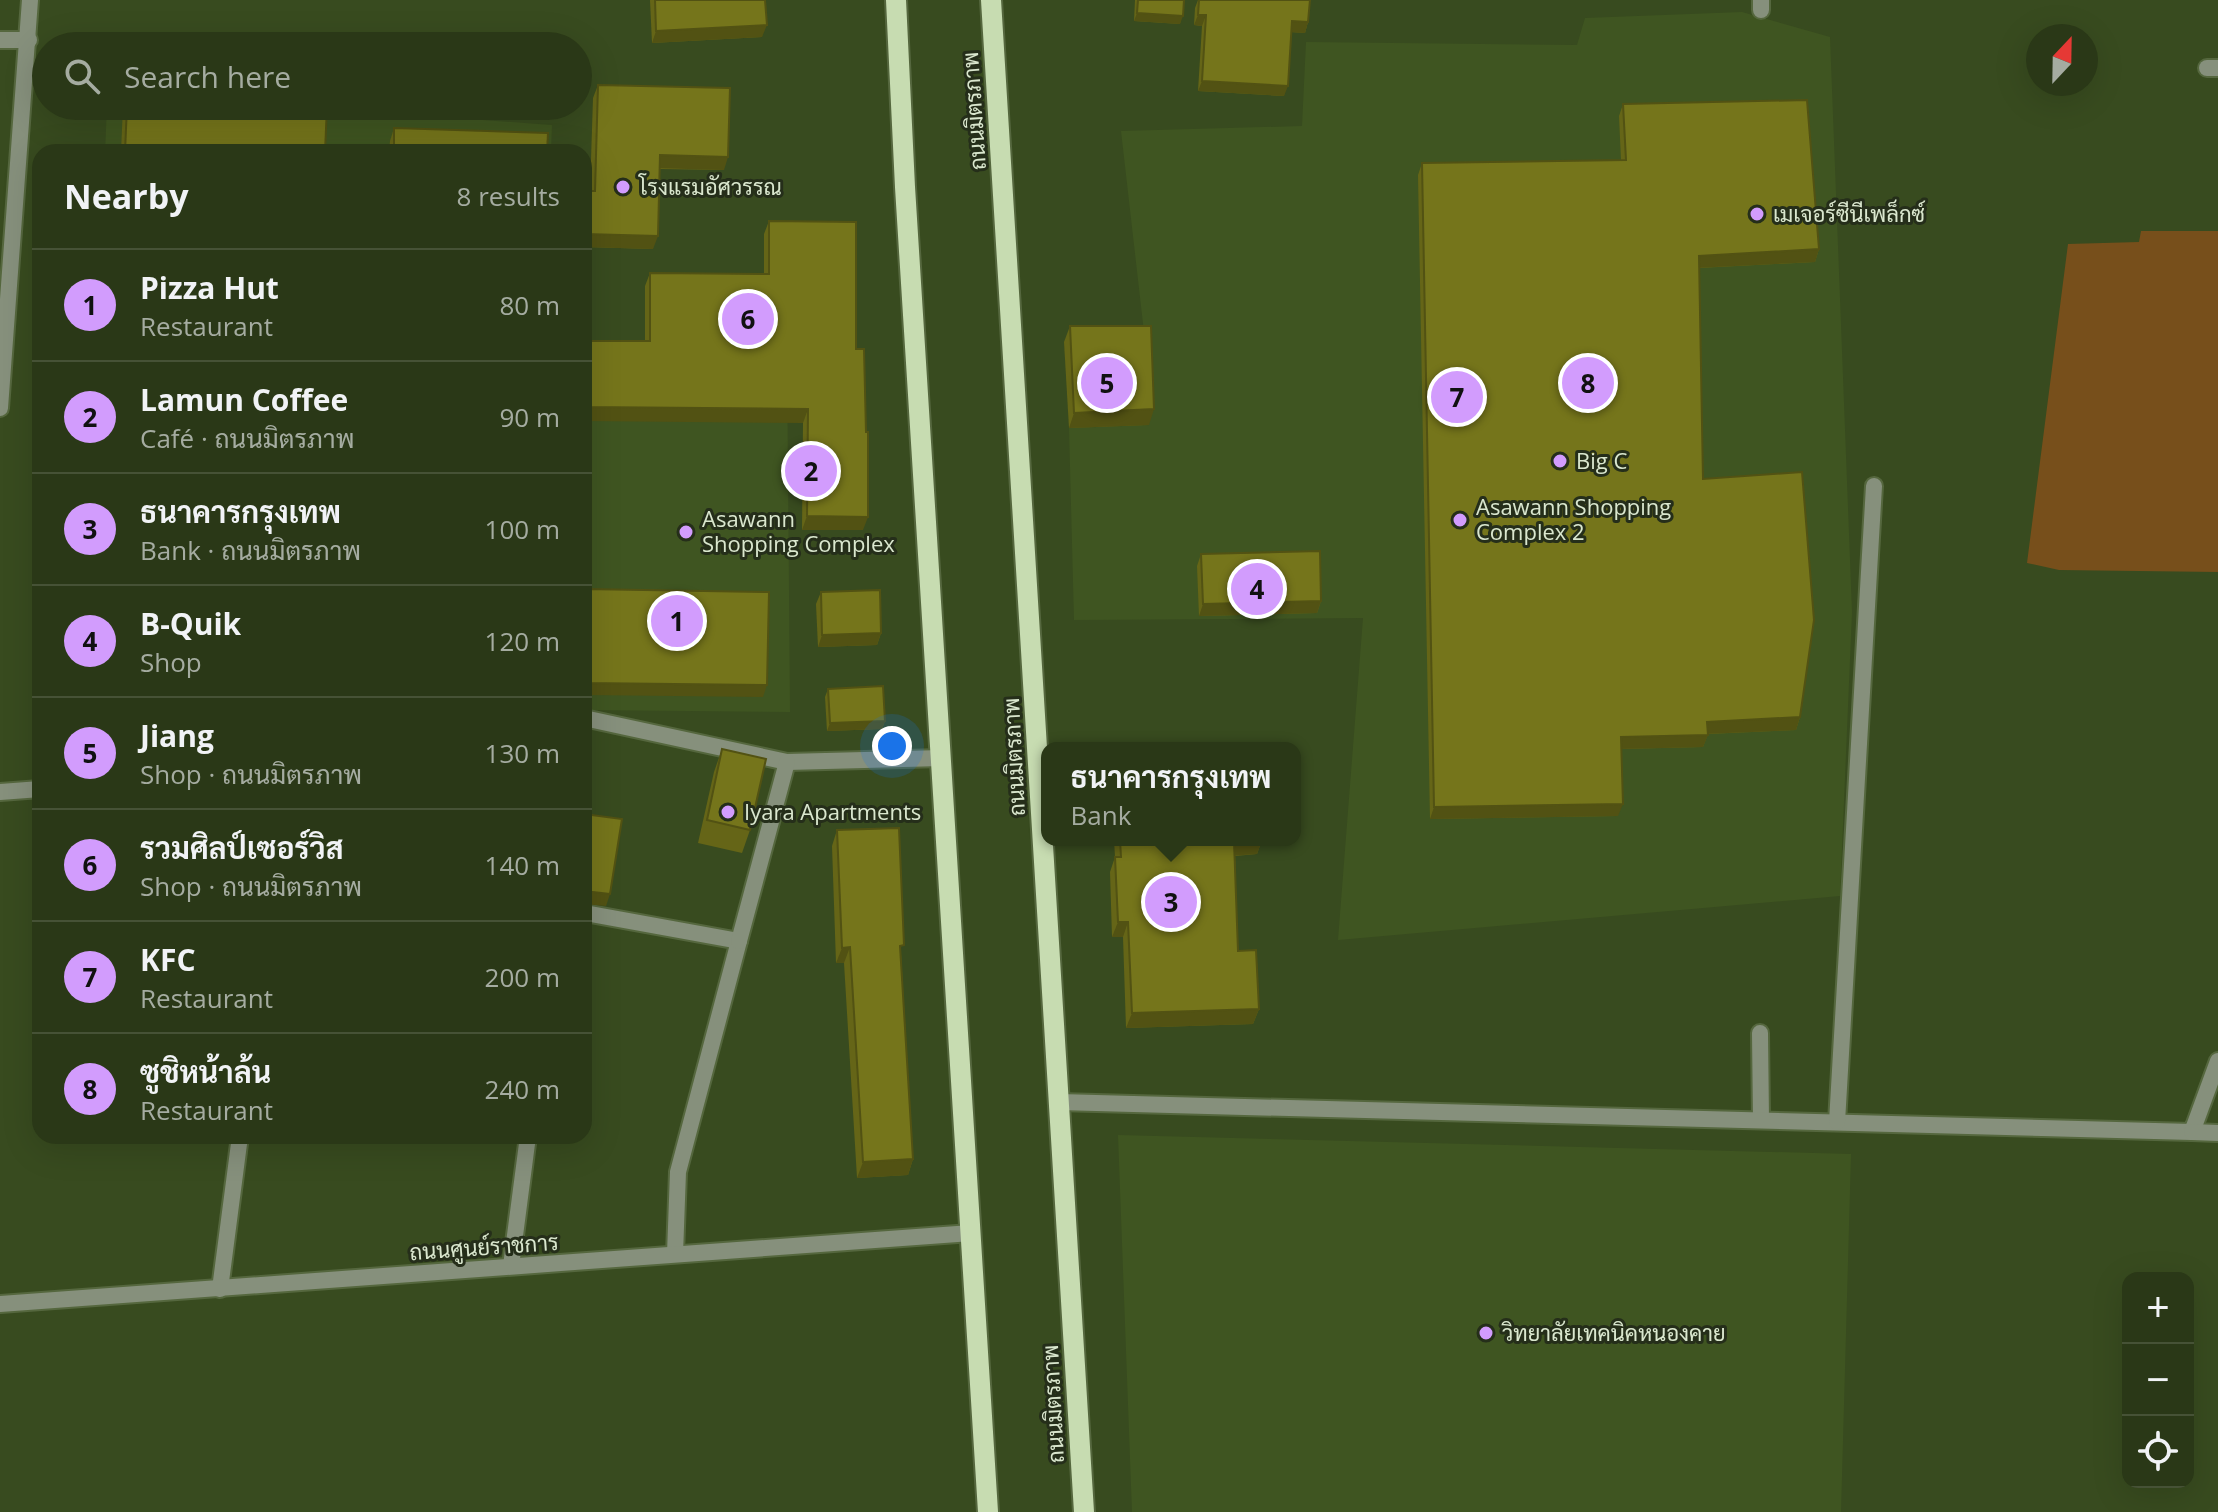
<!DOCTYPE html>
<html lang="en">
<head>
<meta charset="utf-8">
<style>
	body { margin:0; font-family:"Open Sans",Sarabun,sans-serif; background:#323f20; color:#f1f3f6 }
	.controls { position:absolute; right:24px; bottom:24px; display:grid; overflow:hidden; border-radius:16px; box-shadow:0 8px 32px #0002 }
	.controls button { width:72px; height:72px; display:grid; place-items:center; padding:0; border:0; border-bottom:2px solid #465236; background:#2a3817; color:#f1f3f6; font:40px sans-serif }
	.compass { position:absolute; left:2026px; top:24px; width:72px; height:72px; border-radius:50%; background:#2a3817; box-shadow:0 8px 32px #0002; rotate:22deg }
	.you { position:absolute; left:892px; top:746px; width:28px; height:28px; margin:-20px; border:6px solid #fff; border-radius:50%; background:#1a73e8; box-shadow:0 0 0 12px #1a73e833 }
	.badge { display:grid; place-items:center; width:52px; height:52px; border-radius:50%; background:#d29cfd; color:#111; font-size:26px; font-weight:700 }
	.pin { position:absolute; translate:-50% -50%; border:4px solid #fff; box-shadow:0 2px 8px #0006 }
	.popup { position:absolute; left:1041px; top:742px; width:260px; height:104px; box-sizing:border-box; display:grid; place-content:center; border-radius:16px; background:#2a3817; filter:drop-shadow(0 2px 6px #0005); font-size:26px; white-space:nowrap; color:#a5aca1 }
	.popup b { font-size:30px; color:#f1f3f6 }
	.popup::after { content:''; position:absolute; left:50%; top:100%; margin-left:-16px; border:16px solid transparent; border-top-color:#2a3817 }
	.list { margin:0; padding:0; list-style:none }
	h2 { display:flex; justify-content:space-between; align-items:center; height:104px; margin:0; padding:0 32px; font-size:34px }
	h2 small { font-size:26px; font-weight:400; color:#a5aca1 }
	.list li { display:grid; grid-template-columns:52px 1fr auto; gap:24px; align-items:center; box-sizing:border-box; height:112px; padding:0 32px; border-top:2px solid #465236 }
	.list b { display:block; font-size:30px; white-space:nowrap }
	.list p { margin:0; font-size:26px; white-space:nowrap; color:#a5aca1 }
	.list em { font-size:26px; font-style:normal; color:#a5aca1 }
	.icon { flex:none; width:44px; height:44px; fill:none; stroke:currentColor; stroke-width:2; stroke-linecap:round; stroke-linejoin:round }
	.map { position:relative; flex:none; width:2218px; height:1512px; overflow:hidden }
	.search { position:absolute; background:#2a3817; box-shadow:0 8px 32px #0002; left:32px; top:32px; width:560px; height:88px; display:flex; align-items:center; gap:20px; box-sizing:border-box; padding:0 28px; border-radius:44px; color:#a5aca1; font-size:30px }
	.panel { position:absolute; background:#2a3817; box-shadow:0 8px 32px #0002; left:32px; top:144px; width:560px; height:1000px; border-radius:24px }
	.map>svg:first-child { display:block }
</style>
</head>
<body>
<div class="map">
<svg width="2218" height="1512" viewBox="0 0 2218 1512">
	<rect width="100%" height="100%" fill="#384b1f"/>
	<!-- built -->
	<g fill="#3f5521">
		<path d="M 1742,12 L 1830,37 L 1852,612 L 1840,896 L 1338,940 L 1363,618 L 1074,620 L 1069,428 L 1148,425 L 1145,341 L 1121,131 L 1302,126 L 1306,42 L 1577,45 L 1585,18 Z"/>
		<path d="M 107,106 L 292,106 L 552,125 L 551,152 L 105,152 Z"/>
		<path d="M 584,351 L 787,354 L 790,712 L 584,710 Z"/>
		<path d="M 1118,1135 L 1851,1154 L 1841,1512 L 1132,1512 Z"/>
	</g>
	<!-- green -->
	<path fill="#774f1b" d="M 2141,231 L 2218,231 L 2218,572 L 2059,570 L 2027,563 L 2068,244 L 2139,242 Z"/>
	<g fill="none" stroke-linecap="round" stroke-linejoin="round">
		<defs>
			<g id="minor">
				<path d="M 1761,0 L 1761,10"/>
				<path d="M 0,40 L 29,40"/>
				<path d="M 2207,68 L 2218,68"/>
				<path d="M 0,408 L 30,0"/>
				<path d="M 584,718 L 787,762 L 942,758"/>
				<path d="M 0,792 L 40,789"/>
				<path d="M 584,916 L 585,913 L 739,941 L 678,1172 L 675,1254"/>
				<path d="M 739,941 L 787,762"/>
				<path d="M 1760,1033 L 1761,1120"/>
				<path d="M 1059,1102 L 2192,1132 L 2218,1061"/>
				<path d="M 1837,1122 L 1874,486"/>
				<path d="M 2192,1132 L 2218,1133"/>
				<path d="M 511,1266 L 528,1136"/>
				<path d="M 220,1289 L 240,1136"/>
			</g>
			<path id="tertiary" d="M 0,1304 L 971,1233"/>
			<g id="primary">
				<path d="M 896,0 L 905,187 L 988,1512"/>
				<path d="M 991,0 L 1084,1512"/>
			</g>
		</defs>
		<!-- minor casing -->
		<use href="#minor" stroke="#55673e" stroke-width="20"/>
		<!-- tertiary casing -->
		<use href="#tertiary" stroke="#55673e" stroke-width="20"/>
		<!-- primary casing -->
		<use href="#primary" stroke="#55673e" stroke-width="24"/>
		<!-- minor -->
		<use href="#minor" stroke="#86907c" stroke-width="16"/>
		<!-- tertiary -->
		<use href="#tertiary" stroke="#86907c" stroke-width="16"/>
		<!-- primary -->
		<use href="#primary" stroke="#c7dcb1" stroke-width="20"/>
	</g>
	<!-- wall -->
	<g fill="#656517">
		<path d="M 650,0 L 765,0 L 762,37 L 652,43 Z"/>
		<path d="M 1135,0 L 1184,0 L 1180,24 L 1134,21 Z"/>
		<path d="M 1198,0 L 1310,0 L 1308,22 L 1305,33 L 1291,32 L 1284,96 L 1198,91 L 1202,26 L 1194,25 L 1195,8 Z"/>
		<path d="M 598,85 L 724,170 L 660,169 L 653,249 L 584,247 L 584,191 L 590,191 L 593,98 Z"/>
		<path d="M 1623,104 L 1819,249 L 1815,262 L 1699,268 L 1703,479 L 1800,717 L 1796,730 L 1708,734 L 1703,747 L 1622,749 L 1618,816 L 1430,819 L 1418,175 L 1422,163 L 1621,160 L 1619,116 Z"/>
		<path d="M 123,106 L 327,106 L 325,152 L 121,152 Z"/>
		<path d="M 394,128 L 547,152 L 389,152 L 390,141 Z"/>
		<path d="M 769,221 L 856,349 L 863,530 L 802,530 L 803,423 L 645,341 L 645,286 L 650,273 L 764,274 L 764,234 Z"/>
		<path d="M 1070,326 L 1149,425 L 1069,428 L 1064,342 Z"/>
		<path d="M 1201,554 L 1321,601 L 1317,613 L 1199,616 L 1197,566 Z"/>
		<path d="M 821,592 L 881,633 L 877,645 L 818,647 L 816,604 Z"/>
		<path d="M 828,689 L 885,721 L 882,729 L 827,731 L 825,697 Z"/>
		<path d="M 722,749 L 750,830 L 742,853 L 698,843 L 714,772 Z"/>
		<path d="M 837,830 L 901,954 L 913,1159 L 908,1175 L 857,1178 L 844,963 L 836,963 L 832,846 Z"/>
		<path d="M 1114,840 L 1262,840 L 1257,854 L 1235,856 L 1238,951 L 1259,1009 L 1253,1024 L 1126,1028 L 1123,937 L 1112,937 L 1110,872 L 1115,857 Z"/>
	</g>
	<!-- shaded-wall -->
	<g fill="#525213">
		<path d="M 1137,13 L 1183,16 L 1180,24 L 1134,21 Z"/>
		<path d="M 1198,15 L 1206,15 L 1202,26 L 1194,25 Z"/>
		<path d="M 1292,21 L 1308,22 L 1305,33 L 1288,32 Z"/>
		<path d="M 767,25 L 762,37 L 652,43 L 656,31 Z"/>
		<path d="M 1202,81 L 1288,86 L 1284,96 L 1198,91 Z"/>
		<path d="M 660,155 L 728,157 L 724,170 L 655,168 Z"/>
		<path d="M 584,234 L 658,236 L 653,249 L 584,247 Z"/>
		<path d="M 1819,249 L 1815,262 L 1694,268 L 1699,256 Z"/>
		<path d="M 584,407 L 808,409 L 803,423 L 584,421 Z"/>
		<path d="M 1154,409 L 1149,425 L 1069,428 L 1074,413 Z"/>
		<path d="M 807,516 L 868,517 L 863,530 L 802,530 Z"/>
		<path d="M 1321,601 L 1317,613 L 1199,616 L 1203,604 Z"/>
		<path d="M 881,633 L 877,645 L 818,647 L 822,635 Z"/>
		<path d="M 584,683 L 767,685 L 763,697 L 584,695 Z"/>
		<path d="M 1800,717 L 1796,730 L 1703,734 L 1707,722 Z"/>
		<path d="M 885,721 L 882,729 L 827,731 L 830,723 Z"/>
		<path d="M 1708,735 L 1703,747 L 1617,749 L 1621,737 Z"/>
		<path d="M 1623,804 L 1618,816 L 1430,819 L 1434,807 Z"/>
		<path d="M 1262,840 L 1257,854 L 1229,856 L 1234,841 Z"/>
		<path d="M 584,891 L 610,894 L 606,906 L 584,904 Z"/>
		<path d="M 1118,922 L 1128,922 L 1123,937 L 1112,937 Z"/>
		<path d="M 850,947 L 844,963 L 836,963 L 842,948 Z"/>
		<path d="M 1259,1009 L 1253,1024 L 1126,1028 L 1132,1013 Z"/>
		<path d="M 913,1159 L 908,1175 L 857,1178 L 863,1162 Z"/>
	</g>
	<!-- building -->
	<g fill="#75751b" stroke="#525213" stroke-width="2">
		<path d="M 655,0 L 765,0 L 767,25 L 656,31 Z"/>
		<path d="M 1138,0 L 1184,0 L 1183,16 L 1137,13 Z"/>
		<path d="M 1199,0 L 1310,0 L 1308,22 L 1292,21 L 1288,86 L 1202,81 L 1206,15 L 1198,15 Z"/>
		<path d="M 598,85 L 730,88 L 728,157 L 660,155 L 658,236 L 584,234 L 584,191 L 595,191 Z"/>
		<path d="M 1807,100 L 1819,249 L 1699,256 L 1703,479 L 1802,472 L 1814,620 L 1800,717 L 1707,722 L 1708,735 L 1621,737 L 1623,804 L 1434,807 L 1422,163 L 1626,160 L 1623,104 Z"/>
		<path d="M 127,106 L 327,106 L 325,152 L 125,152 Z"/>
		<path d="M 394,128 L 548,133 L 547,152 L 394,152 Z"/>
		<path d="M 769,221 L 856,222 L 856,349 L 864,349 L 866,432 L 868,432 L 868,517 L 807,516 L 808,409 L 584,407 L 584,341 L 650,341 L 650,273 L 769,274 Z"/>
		<path d="M 1070,326 L 1151,326 L 1154,409 L 1074,413 Z"/>
		<path d="M 1320,551 L 1321,601 L 1203,604 L 1201,554 Z"/>
		<path d="M 584,589 L 769,592 L 767,685 L 584,683 Z"/>
		<path d="M 880,590 L 881,633 L 822,635 L 821,592 Z"/>
		<path d="M 883,686 L 885,721 L 830,723 L 828,689 Z"/>
		<path d="M 722,749 L 766,759 L 750,830 L 707,820 Z"/>
		<path d="M 584,814 L 622,819 L 610,894 L 584,891 Z"/>
		<path d="M 899,828 L 904,945 L 900,946 L 913,1159 L 863,1162 L 850,947 L 842,948 L 837,830 Z"/>
		<path d="M 1120,840 L 1253,840 L 1234,841 L 1238,951 L 1256,950 L 1259,1009 L 1132,1013 L 1128,922 L 1118,922 L 1115,857 L 1121,857 Z"/>
	</g>
	<!-- markers -->
	<g fill="#d29cfd" stroke="#252e1a" stroke-width="3">
		<circle cx="623" cy="187" r="8"/>
		<circle cx="1757" cy="214" r="8"/>
		<circle cx="1560" cy="461" r="8"/>
		<circle cx="1460" cy="520" r="8"/>
		<circle cx="686" cy="532" r="8"/>
		<circle cx="728" cy="812" r="8"/>
		<circle cx="1486" cy="1333" r="8"/>
	</g>
	<g text-anchor="middle" stroke-width="6" stroke-linejoin="round" paint-order="stroke">
		<!-- street labels -->
		<g font-size="22" fill="#dae7ce" stroke="#252e1a">
			<text transform="translate(974 111) rotate(-94)" y="8">ถนนมิตรภาพ</text>
			<text transform="translate(1014 757) rotate(-93)" y="8">ถนนมิตรภาพ</text>
			<text transform="translate(484 1247) rotate(-4)" y="8">ถนนศูนย์ราชการ</text>
			<text transform="translate(1053 1404) rotate(-93)" y="8">ถนนมิตรภาพ</text>
		</g>
		<!-- poi labels -->
		<g font-size="22" fill="#dae7ce" stroke="#252e1a" text-anchor="start">
			<text x="639" y="195">โรงแรมอัศวรรณ</text>
			<text x="1773" y="222">เมเจอร์ซีนีเพล็กซ์</text>
			<text x="1576" y="469">Big C</text>
			<text x="1476" y="515">Asawann Shopping<tspan x="1476" dy="25">Complex 2</tspan></text>
			<text x="702" y="527">Asawann<tspan x="702" dy="25">Shopping Complex</tspan></text>
			<text x="744" y="820">Iyara Apartments</text>
			<text x="1502" y="1341">วิทยาลัยเทคนิคหนองคาย</text>
		</g>
	</g>
</svg>
<div class="controls">
<button>+</button>
<button>−</button>
<button><svg class="icon" aria-label="locate" viewBox="0 0 24 24"><circle cx="12" cy="12" r="6"/><path d="M12 2v4M12 18v4M2 12h4M18 12h4"/></svg></button>
</div>
<svg class="compass" viewBox="-18 -18 36 36"><path d="M0-13l5 13h-10z" fill="#e53935"/><path d="M0 13l5-13h-10z" fill="#a5aca1"/></svg>
<div class="you"></div>
<div class="pin badge" style="left:677px;top:621px">1</div>
<div class="pin badge" style="left:811px;top:471px">2</div>
<div class="pin badge" style="left:1171px;top:902px">3</div>
<div class="popup"><b>ธนาคารกรุงเทพ</b>Bank</div>
<div class="pin badge" style="left:1257px;top:589px">4</div>
<div class="pin badge" style="left:1107px;top:383px">5</div>
<div class="pin badge" style="left:748px;top:319px">6</div>
<div class="pin badge" style="left:1457px;top:397px">7</div>
<div class="pin badge" style="left:1588px;top:383px">8</div>
<div class="search"><svg class="icon" aria-label="search" viewBox="0 0 24 24"><circle cx="10" cy="10" r="6"/><path d="M15 15l6 6"/></svg>Search here</div>
<section class="panel">
<h2>Nearby<small>8 results</small></h2>
<ul class="list">
<li><span class="badge">1</span><div><b>Pizza Hut</b><p>Restaurant</p></div><em>80 m</em></li>
<li><span class="badge">2</span><div><b>Lamun Coffee</b><p>Café · ถนนมิตรภาพ</p></div><em>90 m</em></li>
<li><span class="badge">3</span><div><b>ธนาคารกรุงเทพ</b><p>Bank · ถนนมิตรภาพ</p></div><em>100 m</em></li>
<li><span class="badge">4</span><div><b>B-Quik</b><p>Shop</p></div><em>120 m</em></li>
<li><span class="badge">5</span><div><b>Jiang</b><p>Shop · ถนนมิตรภาพ</p></div><em>130 m</em></li>
<li><span class="badge">6</span><div><b>รวมศิลป์เซอร์วิส</b><p>Shop · ถนนมิตรภาพ</p></div><em>140 m</em></li>
<li><span class="badge">7</span><div><b>KFC</b><p>Restaurant</p></div><em>200 m</em></li>
<li><span class="badge">8</span><div><b>ซูชิหน้าล้น</b><p>Restaurant</p></div><em>240 m</em></li>
</ul>
</section>
</div>
</body>
</html>
